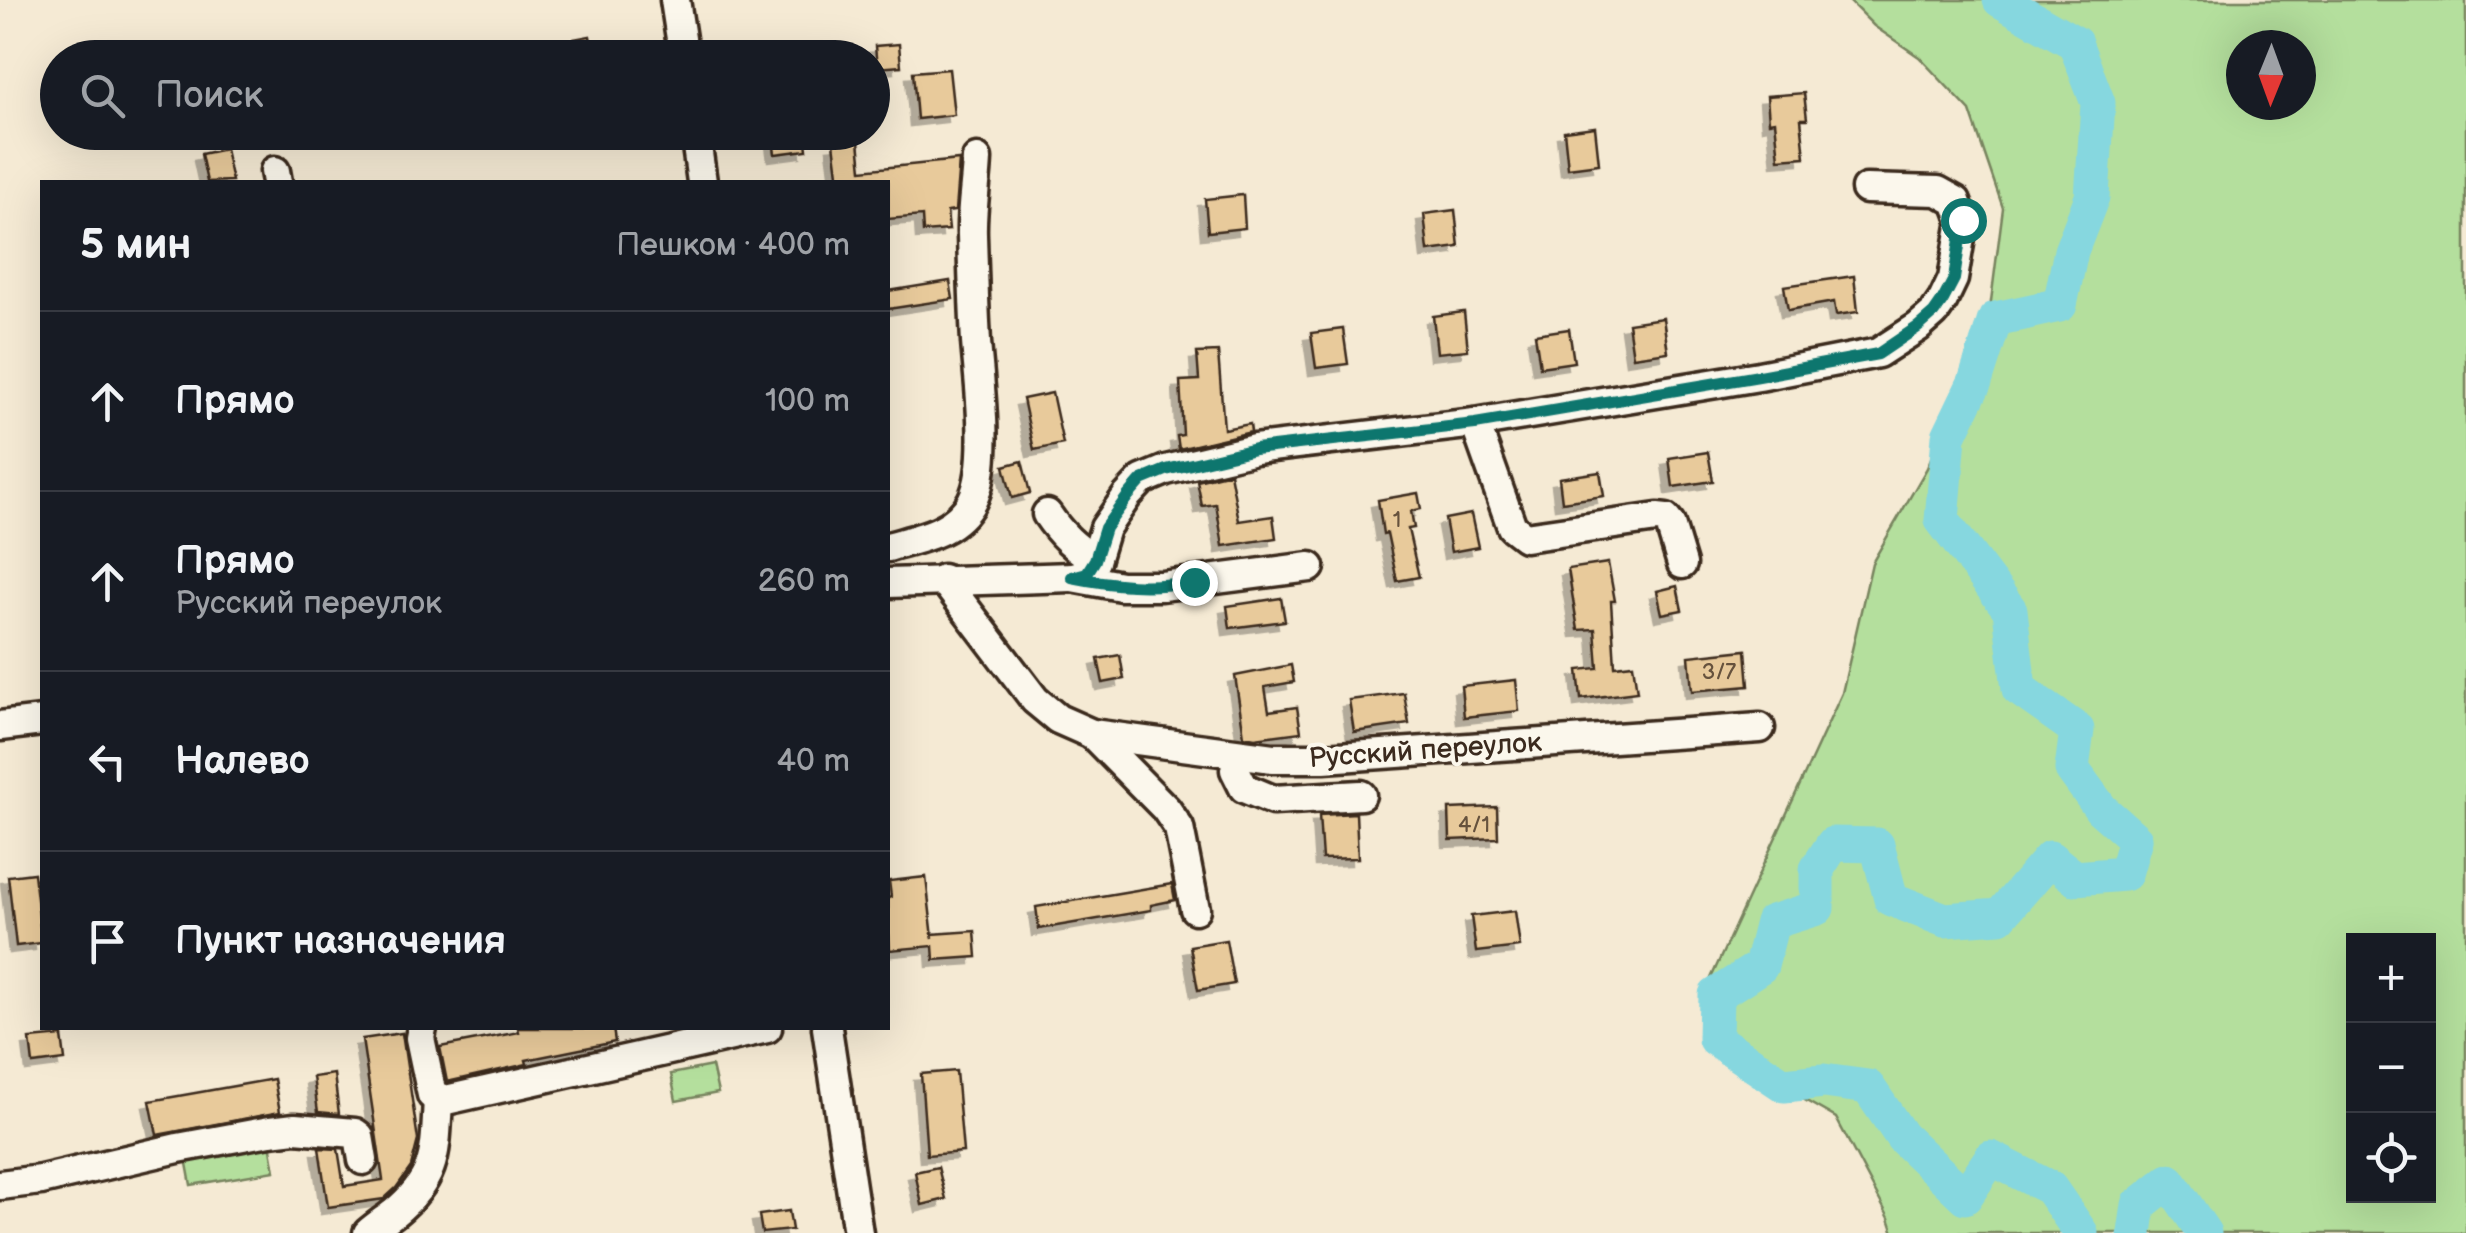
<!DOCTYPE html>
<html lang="ru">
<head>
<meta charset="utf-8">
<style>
	body { margin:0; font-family:"Balsamiq Sans",sans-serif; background:#242831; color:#f1f3f6 }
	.controls { position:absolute; right:30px; bottom:30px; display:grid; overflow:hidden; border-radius:0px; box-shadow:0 10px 40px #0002 }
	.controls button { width:90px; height:90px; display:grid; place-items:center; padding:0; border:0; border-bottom:2px solid #363941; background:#171b24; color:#f1f3f6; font:50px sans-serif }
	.compass { position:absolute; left:2226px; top:30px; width:90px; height:90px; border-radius:50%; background:#171b24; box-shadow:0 10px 40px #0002; rotate:181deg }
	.stop { position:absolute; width:30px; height:30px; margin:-22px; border:8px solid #0f766e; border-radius:50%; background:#fff }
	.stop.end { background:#0f766e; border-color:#fff; box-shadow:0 2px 10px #0008 }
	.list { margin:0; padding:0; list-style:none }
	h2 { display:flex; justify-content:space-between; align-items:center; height:130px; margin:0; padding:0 40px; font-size:42px }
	h2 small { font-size:32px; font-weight:400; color:#9ea1a6 }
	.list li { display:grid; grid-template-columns:65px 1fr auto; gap:30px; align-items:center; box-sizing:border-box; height:180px; padding:0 40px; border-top:2px solid #363941 }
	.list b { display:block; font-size:38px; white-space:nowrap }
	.list p { margin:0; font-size:32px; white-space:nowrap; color:#9ea1a6 }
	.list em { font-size:32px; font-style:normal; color:#9ea1a6 }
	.icon { flex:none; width:55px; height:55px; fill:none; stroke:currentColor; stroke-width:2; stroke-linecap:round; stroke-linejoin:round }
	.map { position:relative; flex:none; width:2466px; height:1233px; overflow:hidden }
	.search { position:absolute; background:#171b24; box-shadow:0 10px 40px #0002; left:40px; top:40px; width:850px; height:110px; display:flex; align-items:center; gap:25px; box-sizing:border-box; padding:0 35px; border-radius:55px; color:#9ea1a6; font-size:38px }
	.panel { position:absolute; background:#171b24; box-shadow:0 10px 40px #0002; left:40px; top:180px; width:850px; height:850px; border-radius:0px }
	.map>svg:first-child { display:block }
</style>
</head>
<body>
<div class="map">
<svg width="2466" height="1233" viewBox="0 0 2466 1233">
	<defs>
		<filter id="shadow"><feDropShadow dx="-7" dy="7" stdDeviation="0" flood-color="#0004"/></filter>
	</defs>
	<rect width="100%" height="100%" fill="#f5ead4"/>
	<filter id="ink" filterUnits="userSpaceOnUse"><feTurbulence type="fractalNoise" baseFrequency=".01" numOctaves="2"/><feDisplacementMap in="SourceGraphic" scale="20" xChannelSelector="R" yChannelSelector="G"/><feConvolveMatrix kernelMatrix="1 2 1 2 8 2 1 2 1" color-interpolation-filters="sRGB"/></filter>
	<g filter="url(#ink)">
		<!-- green -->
		<g fill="#b4df9d" stroke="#78845e" stroke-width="2.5" fill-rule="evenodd">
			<path d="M 1848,0 L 2466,0 L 2466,1233 L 1894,1233 L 1889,1218 L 1836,1118 L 1710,1046 L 1701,1021 L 1701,1000 L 1842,693 L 1872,563 L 1927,468 L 1990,309 L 2003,208 L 1970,111 L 1919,57 L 1874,26 ZM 2301,45 L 2301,105 L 2241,105 L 2241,45 ZM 2354,940 L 2428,940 L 2428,1196 L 2354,1196 Z"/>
			<path d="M 712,1066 L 718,1093 L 676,1101 L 671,1074 Z"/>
			<path d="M 270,1143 L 275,1171 L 191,1185 L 186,1158 Z"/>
		</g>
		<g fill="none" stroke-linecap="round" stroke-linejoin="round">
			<!-- river -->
			<g stroke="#86d7df" stroke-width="35">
				<path d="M 2000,0 L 2075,43 L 2098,103 L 2092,197 L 2071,251 L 2060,305 L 1995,319 L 1975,382 L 1949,436 L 1942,520 L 2010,610 L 2019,689 L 2077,730 L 2072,769 L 2101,809 L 2135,839 L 2125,874 L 2075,878 L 2050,858 L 2000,916 L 1945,920 L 1891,899 L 1877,845 L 1833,844 L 1817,869 L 1817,908 L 1772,922 L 1761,966 L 1716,995 L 1715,1039 L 1784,1085 L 1824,1081 L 1868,1087 L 1902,1137 L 1965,1197 L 1991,1158 L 2050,1188 L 2081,1233"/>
				<path d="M 2135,1233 L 2139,1205 L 2169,1181 L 2204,1233"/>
			</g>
		</g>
		<!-- building -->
		<g fill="#e8ca9b" stroke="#3b2a1e" stroke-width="2.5" filter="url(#shadow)">
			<path d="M 590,36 L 594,58 L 566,58 L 563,41 Z"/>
			<path d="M 899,44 L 901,66 L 877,68 L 875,46 Z"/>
			<path d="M 949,69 L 954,115 L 917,119 L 913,72 Z"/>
			<path d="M 1804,93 L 1807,119 L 1801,119 L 1805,157 L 1779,159 L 1775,121 L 1769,122 L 1767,96 Z"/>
			<path d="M 1595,127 L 1599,164 L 1568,168 L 1564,131 Z"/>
			<path d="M 772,132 L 805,132 L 807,150 L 775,154 Z"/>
			<path d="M 859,141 L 862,170 L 959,160 L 955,211 L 947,212 L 949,230 L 923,232 L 922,216 L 888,219 L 888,182 L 839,182 L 834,143 Z"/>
			<path d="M 225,149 L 232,181 L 207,182 L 201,154 Z"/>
			<path d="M 1243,195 L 1245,228 L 1208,232 L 1205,199 Z"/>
			<path d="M 1455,210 L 1459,247 L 1428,251 L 1424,214 Z"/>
			<path d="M 1854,276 L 1858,312 L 1836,315 L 1834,302 L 1788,310 L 1784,286 Z"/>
			<path d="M 950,281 L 953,299 L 888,309 L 888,291 Z"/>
			<path d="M 1464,312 L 1468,350 L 1437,353 L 1433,316 Z"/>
			<path d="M 1663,318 L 1668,352 L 1633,357 L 1628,323 Z"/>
			<path d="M 1343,329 L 1348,364 L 1316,368 L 1311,333 Z"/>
			<path d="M 1569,329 L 1574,362 L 1540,367 L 1535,334 Z"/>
			<path d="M 1218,352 L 1224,429 L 1250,424 L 1251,432 L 1179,449 L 1177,436 L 1183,435 L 1180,381 L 1199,380 L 1197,353 Z"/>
			<path d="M 1052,393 L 1063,444 L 1034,450 L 1023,399 Z"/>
			<path d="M 1708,452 L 1713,481 L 1673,487 L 1669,458 Z"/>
			<path d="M 1022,461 L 1030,493 L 1012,498 L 1004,466 Z"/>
			<path d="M 1600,472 L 1604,496 L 1562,502 L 1559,478 Z"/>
			<path d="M 1230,473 L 1239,521 L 1273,516 L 1276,538 L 1223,546 L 1216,504 L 1202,506 L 1197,481 Z"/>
			<path d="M 1418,493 L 1421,509 L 1411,511 L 1414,528 L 1408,529 L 1419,577 L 1397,581 L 1387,533 L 1383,534 L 1378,500 Z"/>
			<path d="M 1471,514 L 1478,547 L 1451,552 L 1445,519 Z"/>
			<path d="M 1608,563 L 1615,601 L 1611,601 L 1615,666 L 1633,664 L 1637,692 L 1581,699 L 1578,670 L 1598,668 L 1595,629 L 1578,630 L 1568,569 Z"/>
			<path d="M 1677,586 L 1682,610 L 1662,614 L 1657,591 Z"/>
			<path d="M 1281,598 L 1285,621 L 1230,628 L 1227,606 Z"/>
			<path d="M 1746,650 L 1749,686 L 1692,691 L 1689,656 Z"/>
			<path d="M 1120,655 L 1124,679 L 1103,683 L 1098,659 Z"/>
			<path d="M 1291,665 L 1294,682 L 1265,687 L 1269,711 L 1297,707 L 1301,732 L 1255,738 L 1244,736 L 1235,676 Z"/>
			<path d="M 1516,680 L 1519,711 L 1464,717 L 1461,686 Z"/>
			<path d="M 1404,693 L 1409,724 L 1354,732 L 1349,700 Z"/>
			<path d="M 1497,807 L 1498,838 L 1450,840 L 1449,809 Z"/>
			<path d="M 1356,813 L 1358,858 L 1322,859 L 1319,815 Z"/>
			<path d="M 34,873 L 42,943 L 16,946 L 8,876 Z"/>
			<path d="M 926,877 L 933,938 L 932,934 L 975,931 L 977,957 L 934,960 L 933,946 L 890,950 L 888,922 L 888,898 L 891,897 L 889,881 Z"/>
			<path d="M 1172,884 L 1175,900 L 1151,905 L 1151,910 L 1039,929 L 1036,907 Z"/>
			<path d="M 1515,911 L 1520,947 L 1476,952 L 1471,916 Z"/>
			<path d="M 1226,940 L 1234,984 L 1198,990 L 1190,946 Z"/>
			<path d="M 518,1028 L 613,1028 L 615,1042 L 526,1060 L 527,1064 L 447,1082 L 440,1047 L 519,1032 Z"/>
			<path d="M 402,1033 L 418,1140 L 411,1167 L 396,1188 L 384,1199 L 328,1207 L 319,1148 L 338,1149 L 344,1186 L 383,1180 L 362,1039 Z"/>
			<path d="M 62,1036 L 65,1060 L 33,1064 L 30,1039 Z"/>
			<path d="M 956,1071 L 963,1152 L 927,1155 L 921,1074 Z"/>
			<path d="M 334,1074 L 339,1114 L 318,1112 L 313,1077 Z"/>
			<path d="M 274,1079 L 280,1112 L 157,1135 L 150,1101 Z"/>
			<path d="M 938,1167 L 946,1199 L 922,1205 L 915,1172 Z"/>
			<path d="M 789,1211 L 792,1230 L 762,1233 L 759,1215 Z"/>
		</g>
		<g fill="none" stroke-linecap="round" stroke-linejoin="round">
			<defs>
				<g id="minor">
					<path d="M 675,0 L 684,58"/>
					<path d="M 695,132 L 702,182"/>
					<path d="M 275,171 L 277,182"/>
					<path d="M 1475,423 L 1512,527 L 1525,537 L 1657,518 L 1666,519 L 1670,524 L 1682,564"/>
					<path d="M 1047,514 C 1062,536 1074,546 1095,561"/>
					<path d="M 888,547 C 919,538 955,533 972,501 C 991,465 979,382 976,342 C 974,306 973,270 972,235 C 971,210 976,184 977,159"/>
					<path d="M 1072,577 L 1121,586 L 1162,586 L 1310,567"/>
					<path d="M 943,579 L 1035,700 L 1058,719 L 1092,734 L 1166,809 L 1179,828 L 1195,909"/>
					<path d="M 888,583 L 1072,577 L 1087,573 L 1095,561 L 1105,528 L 1127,496 L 1142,480 L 1166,470 L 1255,449 L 1475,423 L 1759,376 L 1878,353 L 1918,327 L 1934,313 L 1943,300 L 1953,279 L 1963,220 L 1956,201 L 1938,191 L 1866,189"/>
					<path d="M 0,726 L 42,721"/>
					<path d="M 1092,734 L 1273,758 L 1324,758 L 1760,728"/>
					<path d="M 1235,770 L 1244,788 L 1273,800 L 1361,795"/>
					<path d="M 422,1028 L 420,1038 L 432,1095 L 446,1100 L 767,1028"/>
					<path d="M 827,1028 L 858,1233"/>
					<path d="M 0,1185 L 41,1180 L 178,1148 L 270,1131 L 295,1128 L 355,1133 L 359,1136 L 363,1160"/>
					<path d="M 368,1233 C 376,1226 385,1220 394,1213 C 438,1177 435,1152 438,1099"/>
				</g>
			</defs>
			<!-- minor casing -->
			<use href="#minor" stroke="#3b2a1e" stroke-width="35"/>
			<!-- minor -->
			<use href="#minor" stroke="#fbf7ec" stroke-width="28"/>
		</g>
	</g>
	<g fill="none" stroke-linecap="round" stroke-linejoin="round" filter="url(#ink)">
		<!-- route -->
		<path stroke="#0f766e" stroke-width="12" d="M 1194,582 C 1149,588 1116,586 1072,577 L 1087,573 L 1095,560 L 1105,528 L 1128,496 L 1142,480 L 1166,470 L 1255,449 L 1475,424 L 1759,376 L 1878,354 L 1918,327 L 1934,313 L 1943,300 L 1954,279 L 1963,220"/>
	</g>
	<g text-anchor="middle" stroke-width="8" stroke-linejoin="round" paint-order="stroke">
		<!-- number labels -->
		<g font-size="22" fill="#66523d">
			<text x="1397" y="527">1</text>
			<text x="1719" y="679">3/7</text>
			<text x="1474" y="832">4/1</text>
		</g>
		<!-- street labels -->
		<g font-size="28" fill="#3b2a1e" stroke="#fbf7ec">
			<text transform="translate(1425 749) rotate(-4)" y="10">Русский переулок</text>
		</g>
	</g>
</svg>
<div class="controls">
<button>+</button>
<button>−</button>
<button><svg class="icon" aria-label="locate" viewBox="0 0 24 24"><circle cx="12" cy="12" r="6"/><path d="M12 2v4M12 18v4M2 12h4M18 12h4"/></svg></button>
</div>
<svg class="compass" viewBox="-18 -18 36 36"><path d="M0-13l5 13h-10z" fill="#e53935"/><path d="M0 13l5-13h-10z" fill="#9ea1a6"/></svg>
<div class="stop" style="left:1963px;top:220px"></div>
<div class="stop end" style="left:1194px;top:582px"></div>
<div class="search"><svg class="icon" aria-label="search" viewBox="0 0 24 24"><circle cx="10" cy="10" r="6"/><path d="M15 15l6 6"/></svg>Поиск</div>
<section class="panel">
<h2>5 мин<small>Пешком · 400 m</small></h2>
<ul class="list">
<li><svg class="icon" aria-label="ahead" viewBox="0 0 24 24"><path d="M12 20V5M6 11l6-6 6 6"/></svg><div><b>Прямо</b></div><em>100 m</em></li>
<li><svg class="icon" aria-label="ahead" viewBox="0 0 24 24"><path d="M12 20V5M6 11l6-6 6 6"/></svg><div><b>Прямо</b><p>Русский переулок</p></div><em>260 m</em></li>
<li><svg class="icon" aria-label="left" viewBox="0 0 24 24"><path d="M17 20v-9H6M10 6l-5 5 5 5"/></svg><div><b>Налево</b></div><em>40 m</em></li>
<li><svg class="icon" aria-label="arrive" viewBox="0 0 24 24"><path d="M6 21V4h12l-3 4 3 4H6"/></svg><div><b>Пункт назначения</b></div></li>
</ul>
</section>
</div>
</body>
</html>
